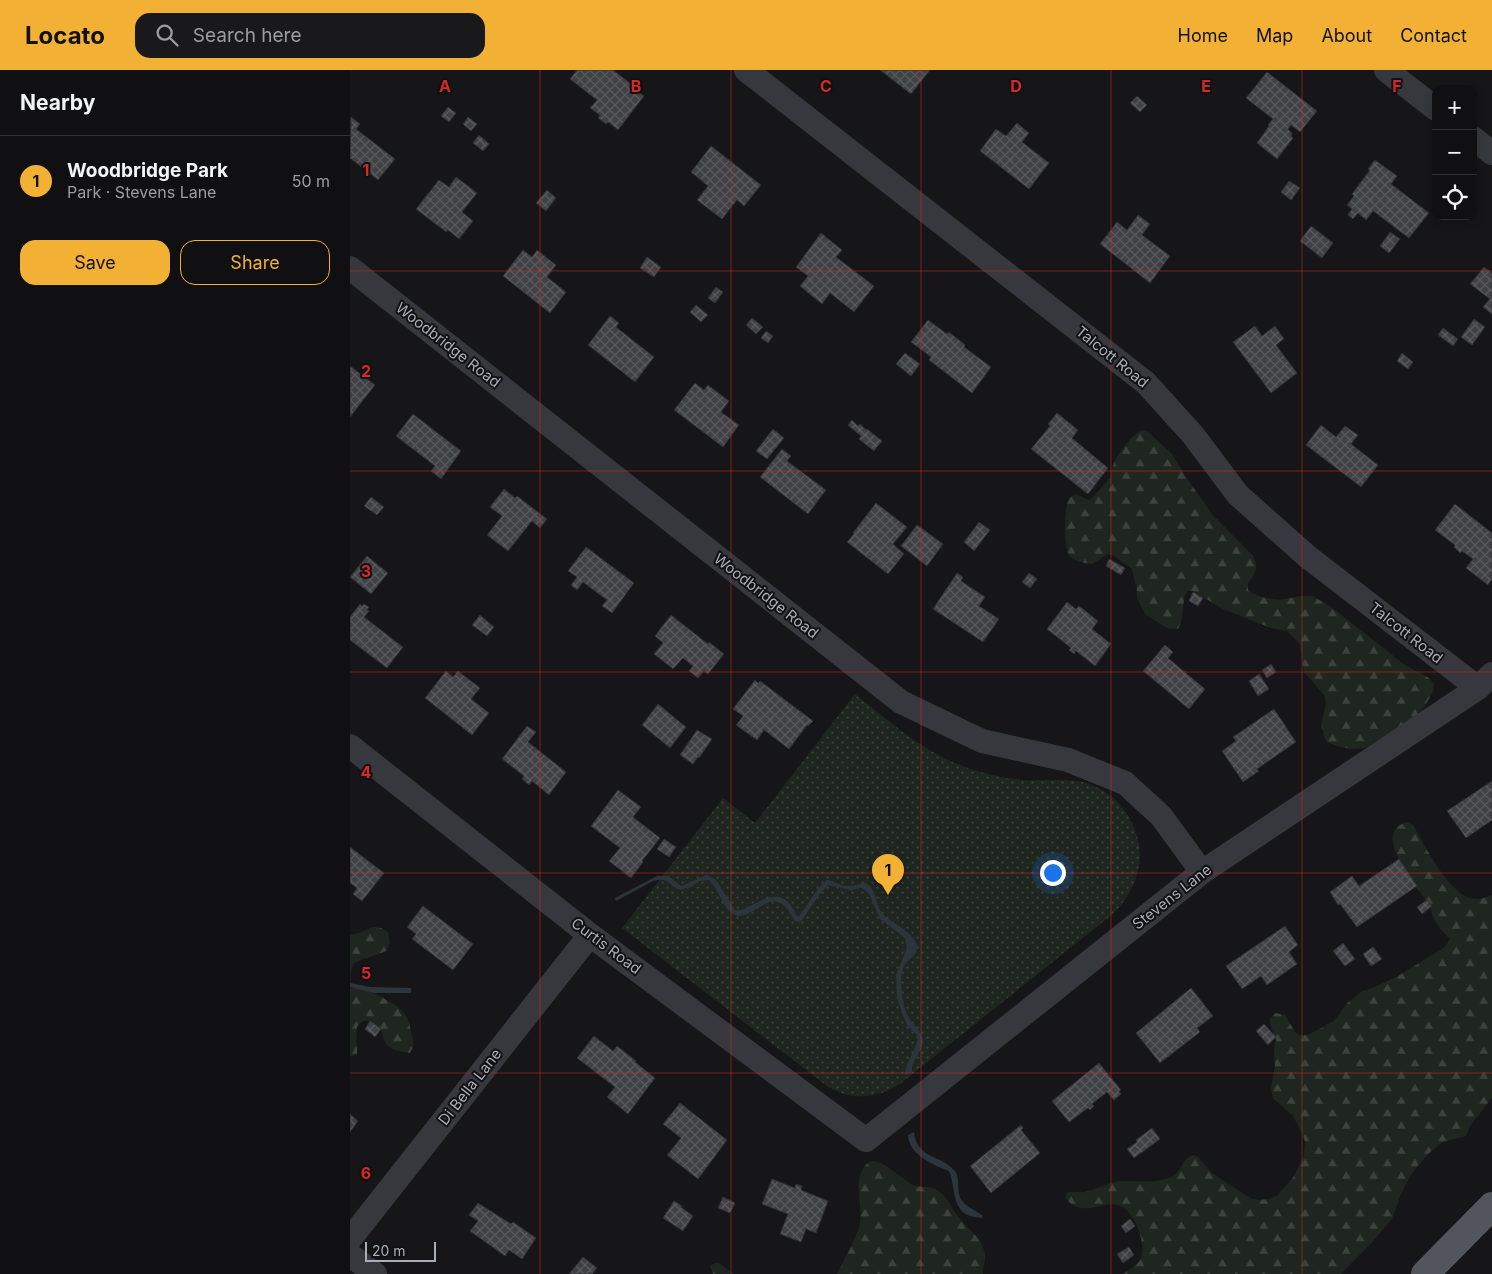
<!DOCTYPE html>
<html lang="en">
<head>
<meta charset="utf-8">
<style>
	body { margin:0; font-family:Inter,sans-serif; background:#19191b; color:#f1f3f6 }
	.controls { position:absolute; right:15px; top:15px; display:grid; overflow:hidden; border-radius:10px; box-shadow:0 2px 8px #0003 }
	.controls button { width:45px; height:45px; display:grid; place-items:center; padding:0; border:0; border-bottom:1px solid #303032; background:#101012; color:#f1f3f6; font:25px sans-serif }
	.scale { position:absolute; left:15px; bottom:12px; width:71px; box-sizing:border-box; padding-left:5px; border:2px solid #a8adb8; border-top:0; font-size:14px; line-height:18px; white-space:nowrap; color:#a8adb8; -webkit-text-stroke:4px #111113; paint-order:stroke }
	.you { position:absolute; left:702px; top:802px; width:18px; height:18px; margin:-12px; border:4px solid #fff; border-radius:50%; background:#1a73e8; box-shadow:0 0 0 8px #1a73e833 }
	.badge { display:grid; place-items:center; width:32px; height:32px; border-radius:50%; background:#f2b134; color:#111; font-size:16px; font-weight:700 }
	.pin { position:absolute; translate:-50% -41px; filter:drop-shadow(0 1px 2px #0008) }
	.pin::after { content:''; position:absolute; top:26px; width:18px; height:15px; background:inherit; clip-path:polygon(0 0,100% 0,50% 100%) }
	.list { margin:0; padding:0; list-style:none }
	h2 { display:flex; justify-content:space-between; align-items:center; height:65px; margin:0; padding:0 20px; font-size:21px }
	h2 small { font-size:16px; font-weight:400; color:#9c9d9f }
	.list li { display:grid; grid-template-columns:32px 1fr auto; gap:15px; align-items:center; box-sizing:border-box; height:90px; padding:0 20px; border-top:1px solid #303032 }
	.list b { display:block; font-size:19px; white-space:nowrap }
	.list p { margin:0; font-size:16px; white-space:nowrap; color:#9c9d9f }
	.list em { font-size:16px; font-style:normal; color:#9c9d9f }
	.actions { display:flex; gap:10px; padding:15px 20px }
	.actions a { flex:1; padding:11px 0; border:1px solid #f2b134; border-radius:15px; text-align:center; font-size:18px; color:#f2b134 }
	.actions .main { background:#f2b134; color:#111 }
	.icon { flex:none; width:28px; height:28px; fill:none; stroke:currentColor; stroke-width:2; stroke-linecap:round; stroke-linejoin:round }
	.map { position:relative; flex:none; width:1142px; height:1204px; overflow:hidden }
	header { display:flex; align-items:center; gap:30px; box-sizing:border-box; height:70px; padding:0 25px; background:#f2b134; color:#111 }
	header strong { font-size:24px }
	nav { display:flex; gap:28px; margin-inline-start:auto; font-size:18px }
	.search { width:350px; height:45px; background:#19191b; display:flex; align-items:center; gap:12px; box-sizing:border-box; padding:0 18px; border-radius:15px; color:#9c9d9f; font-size:19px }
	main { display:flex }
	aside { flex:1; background:#101012 }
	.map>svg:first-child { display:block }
</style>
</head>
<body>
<header>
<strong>Locato</strong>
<div class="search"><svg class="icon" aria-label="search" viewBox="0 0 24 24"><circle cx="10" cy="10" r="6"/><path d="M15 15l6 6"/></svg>Search here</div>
<nav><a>Home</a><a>Map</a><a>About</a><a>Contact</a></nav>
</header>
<main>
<aside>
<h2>Nearby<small></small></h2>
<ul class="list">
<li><span class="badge">1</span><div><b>Woodbridge Park</b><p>Park · Stevens Lane</p></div><em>50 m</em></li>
</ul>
<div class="actions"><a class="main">Save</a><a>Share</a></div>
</aside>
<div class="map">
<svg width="1142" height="1204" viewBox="0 0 1142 1204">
	<defs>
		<pattern id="forest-firs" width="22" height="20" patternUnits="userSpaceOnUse" patternTransform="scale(1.25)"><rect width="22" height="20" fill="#1e261f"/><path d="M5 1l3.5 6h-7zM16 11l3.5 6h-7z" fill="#3c433d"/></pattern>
		<pattern id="park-dots" width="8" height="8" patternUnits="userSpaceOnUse" patternTransform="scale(1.25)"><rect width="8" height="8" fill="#1e261f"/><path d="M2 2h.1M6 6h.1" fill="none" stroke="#3c433d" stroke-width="1.8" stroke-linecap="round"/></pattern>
		<pattern id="building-cross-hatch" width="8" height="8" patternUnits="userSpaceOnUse" patternTransform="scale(1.25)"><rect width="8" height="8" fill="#404145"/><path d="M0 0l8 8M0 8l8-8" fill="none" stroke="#595a5e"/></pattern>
	</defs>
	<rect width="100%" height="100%" fill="#161618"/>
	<!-- forest -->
	<g fill="url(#forest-firs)">
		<path d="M 792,360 L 797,361 L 822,384 L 838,410 L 862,444 L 903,486 C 909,499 906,502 898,513 L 898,520 L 902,523 L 911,527 L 930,530 L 950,526 L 962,526 L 980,536 L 1055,595 L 1079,608 L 1084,614 L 1084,620 L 1079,629 L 1072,640 L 1060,651 L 1042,663 L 1015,678 L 1001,679 L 990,677 L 977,672 L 974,666 L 971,654 L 976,634 L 975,626 L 954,602 L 950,574 L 937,561 L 921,558 L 873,539 L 843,521 L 837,521 C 831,533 835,547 828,559 L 819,559 L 796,545 L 787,528 L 787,521 L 782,499 L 764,486 L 758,484 L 742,494 C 733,493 722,491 718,483 C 714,476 714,435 719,429 C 720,427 723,425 725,424 C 731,425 734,429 740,430 C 747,422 756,414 761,405 C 762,401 762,397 764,393 C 767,384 783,364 792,360 Z"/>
		<path d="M 1057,752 L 1063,755 C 1075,775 1101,830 1127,829 C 1132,829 1137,827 1142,825 L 1142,1028 L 1120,1056 L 1116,1066 L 1093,1072 L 1078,1084 L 1062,1103 L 1050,1126 L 1042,1149 L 1025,1169 L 991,1204 L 772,1204 C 777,1201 784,1197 788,1193 C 800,1180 785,1140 769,1135 C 755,1131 737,1144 723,1135 C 720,1134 717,1129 715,1127 L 716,1123 C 722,1120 728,1123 735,1122 C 745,1120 755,1114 765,1112 C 783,1109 800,1115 819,1108 C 832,1104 830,1090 843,1085 L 848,1087 L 862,1103 L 902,1129 L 908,1130 L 920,1129 L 928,1125 L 944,1106 L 954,1085 L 955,1072 L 953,1065 L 943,1046 L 923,1028 L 921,1018 L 925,996 L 924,981 L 926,970 L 920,954 L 920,949 L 925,943 L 935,945 L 945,962 L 949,965 L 958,965 L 984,951 L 997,933 L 1011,922 L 1025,917 L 1048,906 L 1095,877 L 1100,869 C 1095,864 1089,858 1085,851 C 1082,846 1082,839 1078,833 C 1067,816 1019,762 1057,752 Z"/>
		<path d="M 23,857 L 31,858 L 38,862 L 40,872 L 36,881 C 25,886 13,888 3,894 L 0,905 L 1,913 L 0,913 L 0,865 L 9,863 Z"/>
		<path d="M 0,917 C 17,919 49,932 57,948 C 61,956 62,967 64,975 L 60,983 C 54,982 45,981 41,978 C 29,971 38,959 20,952 C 17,951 16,950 12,952 C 10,953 8,955 7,957 C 5,965 8,976 7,985 L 0,986 Z"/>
		<path d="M 521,1091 C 535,1091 547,1105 558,1112 C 569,1120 577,1114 587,1120 C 597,1126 600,1135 606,1144 C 615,1158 636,1168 635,1189 C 634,1194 633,1199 633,1204 L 487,1204 C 494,1188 504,1174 509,1157 C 515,1137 499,1103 521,1091 Z"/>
		<path d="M 365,1193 L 369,1193 L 384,1204 L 363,1204 L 360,1196 Z"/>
	</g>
	<!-- park -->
	<path fill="url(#park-dots)" d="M 505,624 C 539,651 573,682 615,697 C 634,704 653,708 674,710 C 691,711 709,708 727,711 C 759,716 783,742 789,774 C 793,800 782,824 764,843 L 550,1014 C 527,1029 500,1031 477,1016 L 272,858 L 373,728 L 405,753 Z"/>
	<!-- water -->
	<g fill="#2c353c">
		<path d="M 357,805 L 366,810 L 385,840 C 393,841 397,837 404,834 C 414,828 429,823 438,832 C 442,836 444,841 447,846 L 449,846 C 459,835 464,820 477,810 C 485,812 494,817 503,816 C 507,816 513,811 517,814 C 528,821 525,837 533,844 C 541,853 568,864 567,878 C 567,886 558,889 554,896 C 550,905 551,916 552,926 C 553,934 556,944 561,951 C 565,957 572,962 573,970 C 574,979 565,986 563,994 C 562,997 562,999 562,1002 L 555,1005 C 555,991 567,981 568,966 L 557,955 L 550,937 L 547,928 L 546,905 L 557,878 L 555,868 L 530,849 L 519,824 L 515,820 L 511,818 L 501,820 L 478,815 L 469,825 L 452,850 L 448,852 L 445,851 C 437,838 430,825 413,835 C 408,837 404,841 399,843 C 396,844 392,846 388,846 C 373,842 370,820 359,810 L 350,811 L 341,817 L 329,820 C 317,813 318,807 303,811 L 266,831 L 265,828 L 307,806 L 319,806 L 331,816 C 340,813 348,808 357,805 Z"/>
		<path d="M 0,913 L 20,917 L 61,918 L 61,923 L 24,923 L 0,917 Z"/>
		<path d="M 564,1062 C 567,1089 589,1084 604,1100 C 611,1107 606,1121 611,1129 C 615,1136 626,1141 633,1146 L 631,1148 C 627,1147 622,1147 618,1145 C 602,1139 605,1114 599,1101 C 583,1095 559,1085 558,1065 Z"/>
	</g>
	<!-- building -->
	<g fill="url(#building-cross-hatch)" stroke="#303034">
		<path d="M 227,0 L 263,0 L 281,14 L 280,16 L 294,26 L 268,60 L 258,52 L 256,54 L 248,48 L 250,45 L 240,38 L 247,30 L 220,9 Z"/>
		<path d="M 530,0 L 580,0 L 561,24 Z"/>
		<path d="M 917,2 L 967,41 L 950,62 L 941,55 L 938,59 L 942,63 L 941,66 L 943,68 L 927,89 L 907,73 L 919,56 L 918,55 L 923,49 L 896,28 Z"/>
		<path d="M 787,26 L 797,35 L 790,42 L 780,33 Z"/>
		<path d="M 98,37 L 106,43 L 99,52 L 91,46 Z"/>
		<path d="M 1,47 L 10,54 L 6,59 L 45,89 L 28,110 L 0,88 Z"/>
		<path d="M 118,47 L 127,54 L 121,61 L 113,54 Z"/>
		<path d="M 667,53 L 679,63 L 672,72 L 699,93 L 679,119 L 630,81 L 646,59 L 656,66 Z"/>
		<path d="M 129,65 L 139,74 L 133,81 L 123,73 Z"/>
		<path d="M 361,76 L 411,115 L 394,136 L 387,130 L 372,149 L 347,130 L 358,116 L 341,102 Z"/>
		<path d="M 1025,90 L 1047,106 L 1041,114 L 1079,143 L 1059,168 L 1023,141 L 1016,150 L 1008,143 L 1003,149 L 998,145 L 1002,139 L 997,135 L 1004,126 L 1002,124 L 1020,100 L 1018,99 Z"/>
		<path d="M 106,107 L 127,123 L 112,142 L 123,151 L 109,169 L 98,160 L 96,162 L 66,139 L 89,110 L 99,117 Z"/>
		<path d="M 939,111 L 950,118 L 941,130 L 931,122 Z"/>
		<path d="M 197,120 L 206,128 L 196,141 L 186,133 Z"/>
		<path d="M 788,145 L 800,154 L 792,165 L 820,186 L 800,213 L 750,174 L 767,152 L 777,160 Z"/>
		<path d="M 961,156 L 983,173 L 972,188 L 950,171 Z"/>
		<path d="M 1040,162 L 1050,169 L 1039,183 L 1030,176 Z"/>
		<path d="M 471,163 L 492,180 L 486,187 L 524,216 L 504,242 L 480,223 L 472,234 L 450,216 L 458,206 L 446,197 Z"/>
		<path d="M 173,180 L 182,187 L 187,180 L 206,195 L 197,207 L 216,222 L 200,243 L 153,206 Z"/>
		<path d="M 297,187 L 311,197 L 304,207 L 290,198 Z"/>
		<path d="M 1134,197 L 1142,203 L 1142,244 L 1133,237 L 1140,229 L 1120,214 Z"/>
		<path d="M 366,217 L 373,222 L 365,233 L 358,228 Z"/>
		<path d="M 346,235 L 358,245 L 351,252 L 340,242 Z"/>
		<path d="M 260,246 L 269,253 L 266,257 L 304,287 L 285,312 L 238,275 Z"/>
		<path d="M 402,248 L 413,257 L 406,264 L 396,255 Z"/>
		<path d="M 1124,249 L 1135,257 L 1122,275 L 1111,267 Z"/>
		<path d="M 578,250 L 597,264 L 599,262 L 615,275 L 614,277 L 641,297 L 622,323 L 579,290 L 581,287 L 561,272 Z"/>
		<path d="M 905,256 L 912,266 L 925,256 L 934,269 L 926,275 L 947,303 L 921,323 L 883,272 Z"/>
		<path d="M 1093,258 L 1108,269 L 1103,276 L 1088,265 Z"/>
		<path d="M 416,261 L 423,266 L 418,273 L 411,268 Z"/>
		<path d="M 555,283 L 570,294 L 561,306 L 546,294 Z"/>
		<path d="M 1052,283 L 1063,292 L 1058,299 L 1047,291 Z"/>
		<path d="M 0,296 L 25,315 L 0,347 Z"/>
		<path d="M 345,313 L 354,320 L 358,315 L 379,331 L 371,342 L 389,355 L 373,377 L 324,340 Z"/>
		<path d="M 707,343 L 728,360 L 722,368 L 758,398 L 738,424 L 681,379 L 700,356 L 698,354 Z"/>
		<path d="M 63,344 L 111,381 L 91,409 L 81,401 L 85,396 L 46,366 Z"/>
		<path d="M 502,350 L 508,356 L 510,354 L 516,360 L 517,359 L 532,371 L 524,381 L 509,369 L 511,366 L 498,355 Z"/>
		<path d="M 971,355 L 986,367 L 995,356 L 1008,365 L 1001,374 L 1028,395 L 1011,417 L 956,375 Z"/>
		<path d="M 423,359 L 434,368 L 417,389 L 406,381 Z"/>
		<path d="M 432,379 L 441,386 L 437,391 L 476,420 L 458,444 L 410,407 Z"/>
		<path d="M 154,419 L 165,428 L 167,426 L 197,449 L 190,458 L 182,451 L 158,481 L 137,465 L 152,446 L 140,437 Z"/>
		<path d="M 21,427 L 34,437 L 27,445 L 14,436 Z"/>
		<path d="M 526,433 L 557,457 L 543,474 L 554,484 L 538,504 L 497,472 L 504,464 L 503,463 Z"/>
		<path d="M 1105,434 L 1142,463 L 1142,509 L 1138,515 L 1116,498 L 1123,489 L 1112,481 L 1110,483 L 1104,477 L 1105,475 L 1085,460 Z"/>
		<path d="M 629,452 L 640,460 L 624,481 L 614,472 Z"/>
		<path d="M 567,455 L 593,474 L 577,496 L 551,476 Z"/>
		<path d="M 236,477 L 284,513 L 262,543 L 252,536 L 257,530 L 233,512 L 227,520 L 221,515 L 227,507 L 218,501 Z"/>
		<path d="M 17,486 L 38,503 L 21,524 L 0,507 Z"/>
		<path d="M 759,489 L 775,498 L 771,505 L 756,496 Z"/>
		<path d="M 607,503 L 613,507 L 611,511 L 635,527 L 629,536 L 649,549 L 633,572 L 583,539 Z"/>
		<path d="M 679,503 L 687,509 L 680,518 L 672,512 Z"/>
		<path d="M 843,522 L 853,528 L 848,536 L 839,531 Z"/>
		<path d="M 717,532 L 726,539 L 729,536 L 748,551 L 742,559 L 761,574 L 745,596 L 726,581 L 724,584 L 719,580 L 721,578 L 697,559 Z"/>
		<path d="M 10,534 L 12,536 L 14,534 L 19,537 L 17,540 L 19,541 L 14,547 L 53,577 L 37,598 L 0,570 L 0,547 Z"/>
		<path d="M 130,545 L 144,557 L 137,566 L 122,555 Z"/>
		<path d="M 321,545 L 358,574 L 359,572 L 374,584 L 358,604 L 354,601 L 348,608 L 339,601 L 343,596 L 333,588 L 323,599 L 304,584 L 313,573 L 305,566 Z"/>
		<path d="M 815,575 L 823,582 L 818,588 L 855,619 L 839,639 L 793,601 Z"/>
		<path d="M 921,594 L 926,602 L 917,608 L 912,600 Z"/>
		<path d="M 96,601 L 103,607 L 108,601 L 130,618 L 121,629 L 139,643 L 122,665 L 75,628 Z"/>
		<path d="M 909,604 L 919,619 L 908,626 L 899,611 Z"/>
		<path d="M 405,610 L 408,613 L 410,611 L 463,651 L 458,656 L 457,655 L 439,679 L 414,660 L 407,670 L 386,655 L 393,646 L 383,639 Z"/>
		<path d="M 308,634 L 336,657 L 320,678 L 292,655 Z"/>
		<path d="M 924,639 L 946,672 L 907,699 L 909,701 L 893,712 L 872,681 L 886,671 L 883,667 Z"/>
		<path d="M 177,656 L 186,662 L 178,672 L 216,702 L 199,725 L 182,711 L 179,715 L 172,709 L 174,706 L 152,689 Z"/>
		<path d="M 347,660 L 362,669 L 349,688 L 348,687 L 343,694 L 330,685 Z"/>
		<path d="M 1142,711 L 1142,750 L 1116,768 L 1097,741 Z"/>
		<path d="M 268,720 L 291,737 L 283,747 L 310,768 L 292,791 L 293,792 L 281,808 L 259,791 L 270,778 L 241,756 Z"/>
		<path d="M 314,769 L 326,777 L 319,787 L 307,779 Z"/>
		<path d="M 0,777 L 34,803 L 12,831 L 3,824 L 7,818 L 0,813 Z"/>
		<path d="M 1049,789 L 1067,816 L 1007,857 L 990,834 L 988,835 L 980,822 L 1002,806 L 1009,816 Z"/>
		<path d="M 1077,830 L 1082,836 L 1072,844 L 1067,837 Z"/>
		<path d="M 73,836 L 123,874 L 103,900 L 62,869 L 66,864 L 57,857 Z"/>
		<path d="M 935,856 L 948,875 L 939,882 L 947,894 L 917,915 L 911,906 L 892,919 L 876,896 Z"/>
		<path d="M 993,873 L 1005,889 L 995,896 L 983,881 Z"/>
		<path d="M 1023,877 L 1032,889 L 1021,896 L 1013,884 Z"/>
		<path d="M 841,918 L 863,946 L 847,958 L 850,962 L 810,993 L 786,963 Z"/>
		<path d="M 20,951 L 31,959 L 25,967 L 15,959 Z"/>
		<path d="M 914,954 L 926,967 L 918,975 L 906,961 Z"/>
		<path d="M 244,966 L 263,981 L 267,976 L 286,991 L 285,992 L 305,1008 L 278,1044 L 257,1027 L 265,1017 L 227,988 Z"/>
		<path d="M 749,993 L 771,1020 L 769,1021 L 771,1024 L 764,1030 L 757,1022 L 742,1034 L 744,1036 L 740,1040 L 738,1038 L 719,1052 L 702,1031 Z"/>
		<path d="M 330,1033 L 377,1070 L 348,1109 L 317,1085 L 331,1068 L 313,1054 Z"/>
		<path d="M 0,1044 L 8,1051 L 0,1062 Z"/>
		<path d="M 671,1055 L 673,1058 L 671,1060 L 690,1083 L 641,1123 L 620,1096 Z"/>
		<path d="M 802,1058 L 810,1069 L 784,1088 L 777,1079 L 787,1072 L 786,1070 Z"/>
		<path d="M 422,1109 L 445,1118 L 446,1114 L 452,1116 L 451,1120 L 478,1131 L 466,1163 L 456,1159 L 451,1172 L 430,1164 L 438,1144 L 412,1134 Z"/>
		<path d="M 373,1127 L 385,1133 L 380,1143 L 368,1138 Z"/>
		<path d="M 324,1131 L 332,1136 L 331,1137 L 343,1146 L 333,1161 L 313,1148 Z"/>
		<path d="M 128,1133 L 161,1154 L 163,1152 L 186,1168 L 172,1189 L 159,1180 L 155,1186 L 120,1161 L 128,1151 L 119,1145 Z"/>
		<path d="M 780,1149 L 785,1156 L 776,1163 L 771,1156 Z"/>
		<path d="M 779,1177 L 784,1185 L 773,1193 L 767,1184 Z"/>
		<path d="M 233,1187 L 247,1198 L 242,1204 L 219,1204 Z"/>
	</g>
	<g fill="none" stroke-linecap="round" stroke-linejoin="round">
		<!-- minor -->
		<g stroke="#37383d" stroke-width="24">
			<path d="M 396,0 L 796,313 L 843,365 L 888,425 L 958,487 L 1128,618"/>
			<path d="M 1036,0 L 1086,39"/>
			<path d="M 1123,68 L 1142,83"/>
			<path d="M 0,198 L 551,632 L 632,671 L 718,690 L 775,713 L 811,746 L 852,802"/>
			<path d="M 0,676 L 240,865 L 516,1070 L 852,802 L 1128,618 L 1142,604"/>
			<path d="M 0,1169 L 240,865"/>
			<path d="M 0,1185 L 25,1204"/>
		</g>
		<!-- major -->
		<path stroke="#53555c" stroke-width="28" d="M 1075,1204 L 1142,1136"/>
	</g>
	<!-- grid -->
	<path fill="none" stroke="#d62828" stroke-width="1" stroke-opacity="0.55" d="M 190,0 L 190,1204M 381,0 L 381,1204M 571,0 L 571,1204M 761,0 L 761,1204M 952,0 L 952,1204M 0,201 L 1142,201M 0,401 L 1142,401M 0,602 L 1142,602M 0,803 L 1142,803M 0,1003 L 1142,1003"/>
	<g text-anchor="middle" stroke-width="4" stroke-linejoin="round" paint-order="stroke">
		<!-- street labels -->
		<g font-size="15" fill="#a8adb8" stroke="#111113">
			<text transform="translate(98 275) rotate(38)" y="5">Woodbridge Road</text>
			<text transform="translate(762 287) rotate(39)" y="5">Talcott Road</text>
			<text transform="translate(416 526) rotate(38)" y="5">Woodbridge Road</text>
			<text transform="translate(1056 563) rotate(38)" y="5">Talcott Road</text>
			<text transform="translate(822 827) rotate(-38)" y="5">Stevens Lane</text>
			<text transform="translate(256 876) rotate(37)" y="5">Curtis Road</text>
			<text transform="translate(120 1017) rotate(-52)" y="5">Di Bella Lane</text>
		</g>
	</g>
	<g font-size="16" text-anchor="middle" font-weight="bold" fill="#d62828" stroke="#111113" stroke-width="4" stroke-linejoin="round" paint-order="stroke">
		<text x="95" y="22">A</text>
		<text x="286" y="22">B</text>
		<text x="476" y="22">C</text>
		<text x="666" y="22">D</text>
		<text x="856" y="22">E</text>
		<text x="1047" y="22">F</text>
		<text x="16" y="106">1</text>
		<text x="16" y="307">2</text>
		<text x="16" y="507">3</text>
		<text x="16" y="708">4</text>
		<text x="16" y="909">5</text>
		<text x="16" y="1109">6</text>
	</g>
</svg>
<div class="controls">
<button>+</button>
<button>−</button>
<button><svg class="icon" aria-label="locate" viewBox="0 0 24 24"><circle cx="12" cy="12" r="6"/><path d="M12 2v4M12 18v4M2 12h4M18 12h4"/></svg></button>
</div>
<div class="scale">20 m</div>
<div class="you"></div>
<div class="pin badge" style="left:538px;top:825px">1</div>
</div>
</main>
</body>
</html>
